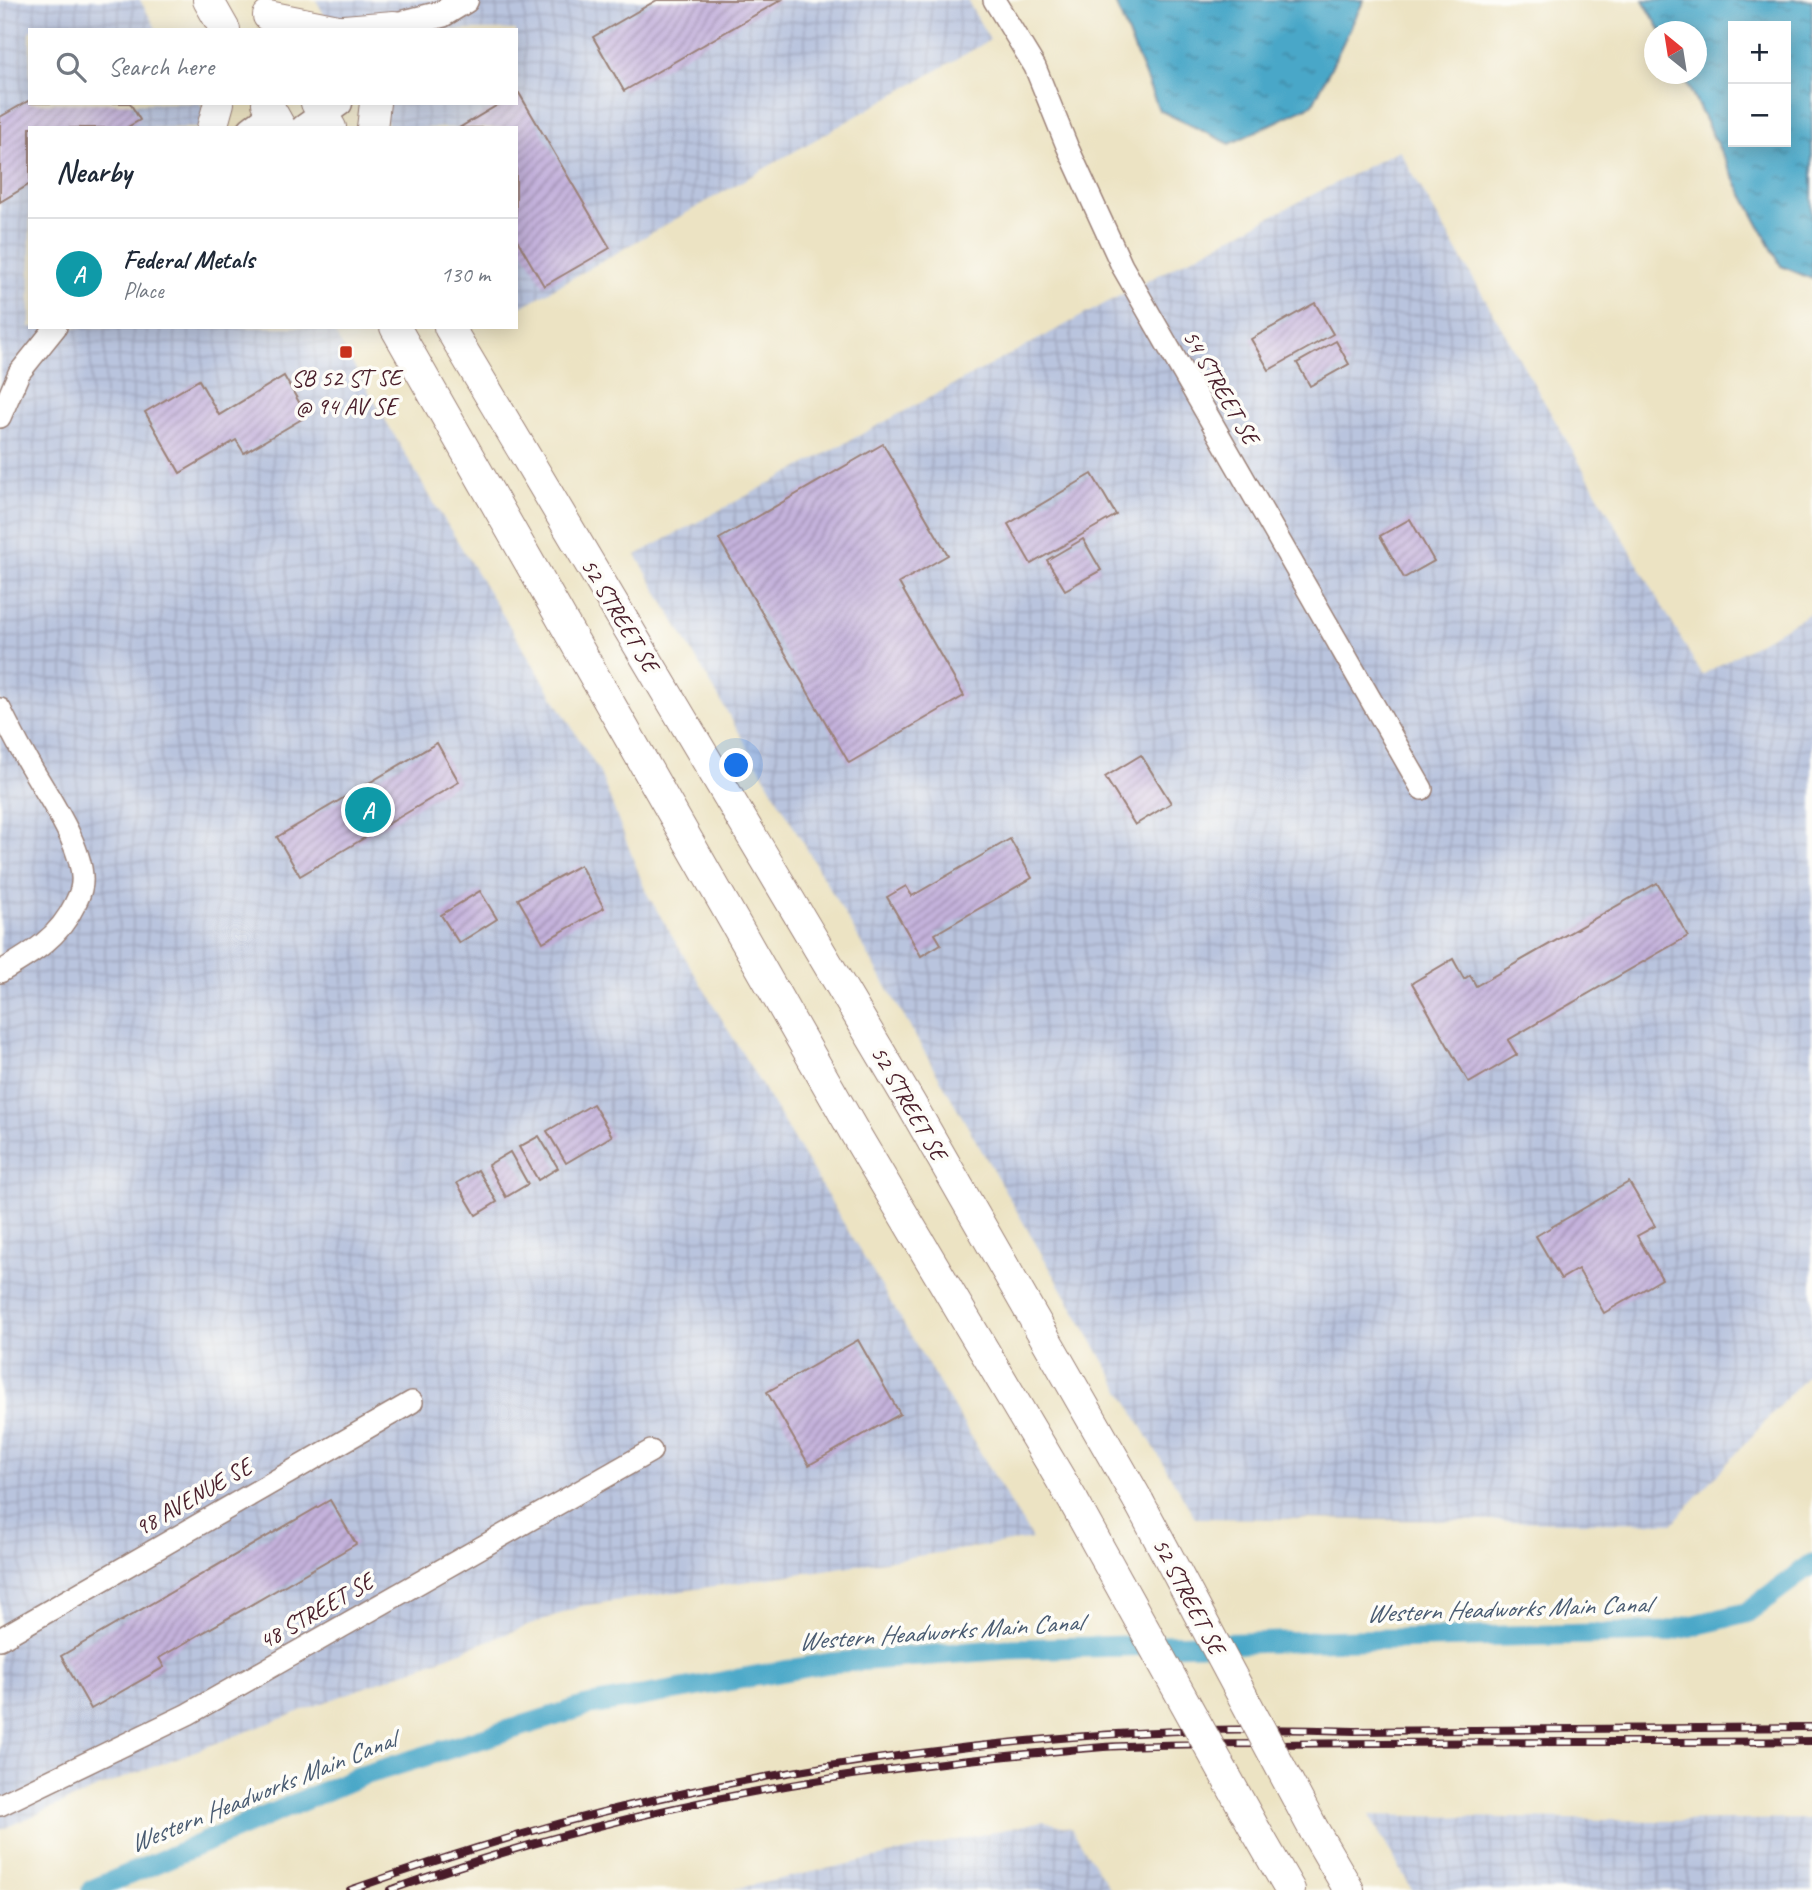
<!DOCTYPE html>
<html lang="en">
<head>
<meta charset="utf-8">
<style>
	body { margin:0; font-family:Caveat,sans-serif; background:#f2f2f3; color:#1f2937 }
	.controls { position:absolute; right:21px; top:21px; display:grid; overflow:hidden; border-radius:0px; box-shadow:0 4px 18px #0003 }
	.controls button { width:63px; height:63px; display:grid; place-items:center; padding:0; border:0; border-bottom:2px solid #e0e1e3; background:#fff; color:#1f2937; font:35px sans-serif }
	.compass { position:absolute; left:1644px; top:21px; width:63px; height:63px; border-radius:50%; background:#fff; box-shadow:0 4px 18px #0003; rotate:330deg }
	.you { position:absolute; left:737px; top:766px; width:24px; height:24px; margin:-18px; border:5px solid #fff; border-radius:50%; background:#1a73e8; box-shadow:0 0 0 10px #1a73e833 }
	.badge { display:grid; place-items:center; width:46px; height:46px; border-radius:50%; background:#0b8043; color:#fff; font-size:23px; font-weight:700 }
	.pin { position:absolute; translate:-50% -50%; border:4px solid #fff; box-shadow:0 2px 7px #0006 }
	.list { margin:0; padding:0; list-style:none }
	h2 { display:flex; justify-content:space-between; align-items:center; height:91px; margin:0; padding:0 28px; font-size:30px }
	h2 small { font-size:23px; font-weight:400; color:#747a83 }
	.list li { display:grid; grid-template-columns:46px 1fr auto; gap:21px; align-items:center; box-sizing:border-box; height:112px; padding:0 28px; border-top:2px solid #e0e1e3 }
	.list b { display:block; font-size:26px; white-space:nowrap }
	.list p { margin:0; font-size:23px; white-space:nowrap; color:#747a83 }
	.list em { font-size:23px; font-style:normal; color:#747a83 }
	.icon { flex:none; width:38px; height:38px; fill:none; stroke:currentColor; stroke-width:2; stroke-linecap:round; stroke-linejoin:round }
	.map { position:relative; flex:none; width:1812px; height:1890px; overflow:hidden }
	.search { position:absolute; background:#fff; box-shadow:0 4px 18px #0003; left:28px; top:28px; width:490px; height:77px; display:flex; align-items:center; gap:18px; box-sizing:border-box; padding:0 24px; border-radius:0px; color:#747a83; font-size:26px }
	.panel { position:absolute; background:#fff; box-shadow:0 4px 18px #0003; left:28px; top:126px; width:490px; height:203px; border-radius:0px }
	.map>svg:first-child { display:block }
</style>
</head>
<body>
<div class="map">
<svg width="1812" height="1890" viewBox="0 0 1812 1890">
	<defs>
		<pattern id="industrial-grid" width="8" height="8" patternUnits="userSpaceOnUse" patternTransform="scale(1.75)"><rect width="8" height="8" fill="#b9c4de"/><path d="M0 4h8M4 0v8" fill="none" stroke="#a1a8bf"/></pattern>
		<pattern id="water-ripples" width="26" height="14" patternUnits="userSpaceOnUse" patternTransform="scale(1.75)"><rect width="26" height="14" fill="#49a7c8"/><path d="M2 4q2-2 4 0t4 0M15 11q2-2 4 0t4 0" fill="none" stroke="#3f87a3"/></pattern>
		<pattern id="building-hatch" width="6" height="6" patternUnits="userSpaceOnUse" patternTransform="scale(1.75)"><rect width="6" height="6" fill="#c4b2dc"/><path d="M-1 1l2-2M0 6l6-6M5 7l2-2" fill="none" stroke="#a190b3"/></pattern>
	</defs>
	<rect width="100%" height="100%" fill="#fdfcf7"/>
	<filter id="ink" filterUnits="userSpaceOnUse"><feTurbulence type="fractalNoise" baseFrequency=".0143" numOctaves="2"/><feDisplacementMap in="SourceGraphic" scale="14" xChannelSelector="R" yChannelSelector="G"/><feConvolveMatrix kernelMatrix="1 2 1 2 8 2 1 2 1" color-interpolation-filters="sRGB"/></filter>
	<filter id="wash" filterUnits="userSpaceOnUse"><feTurbulence type="fractalNoise" baseFrequency=".00686" numOctaves="4" result="noise"/><feDisplacementMap in="SourceGraphic" scale="28" xChannelSelector="R" yChannelSelector="G"/><feGaussianBlur stdDeviation="1.57" result="paint"/><feColorMatrix in="noise" values="0 0 0 0 0 0 0 0 0 0 0 0 0 0 0 0 0 1.4 0 .05"/><feComposite in="paint" operator="in"/></filter>
	<g filter="url(#wash)">
		<rect width="100%" height="100%" fill="#ece3c3"/>
		<!-- industrial -->
		<g fill="url(#industrial-grid)">
			<path d="M 0,0 L 140,0 L 157,30 L 30,30 L 30,103 L 200,103 L 214,128 L 30,128 L 30,327 L 331,327 L 431,498 L 600,773 L 646,892 L 1032,1539 L 581,1606 L 105,1785 L 0,1830 Z"/>
			<path d="M 316,0 L 967,0 L 990,40 L 516,310 L 516,128 L 390,128 L 376,103 L 516,103 L 516,30 L 333,30 Z"/>
			<path d="M 1399,150 L 1702,675 L 1812,612 L 1812,1370 L 1673,1523 L 1195,1518 L 636,555 L 1162,273 Z"/>
			<path d="M 1369,1815 L 1658,1821 L 1812,1819 L 1812,1890 L 1412,1890 Z"/>
			<path d="M 1043,1821 L 1071,1828 L 1111,1890 L 730,1890 Z"/>
		</g>
		<!-- water -->
		<g fill="url(#water-ripples)" stroke="#4a637a" stroke-width="2" fill-rule="evenodd">
			<path d="M 1114,0 L 1364,0 L 1313,104 L 1230,144 L 1159,110 Z"/>
			<path d="M 1643,0 L 1812,0 L 1812,279 L 1781,266 L 1734,178 L 1682,74 L 1696,74 L 1696,32 L 1661,31 ZM 1733,26 L 1786,26 L 1786,142 L 1733,142 Z"/>
		</g>
		<g fill="none" stroke-linecap="round" stroke-linejoin="round">
			<!-- canal -->
			<path stroke="#49a7c8" stroke-width="21" d="M 92,1890 L 358,1777 L 586,1706 L 829,1663 L 1009,1649 L 1665,1632 L 1746,1613 L 1812,1564"/>
		</g>
		<g id="blocks">
			<!-- building -->
			<g fill="url(#building-hatch)">
				<path d="M 657,0 L 781,0 L 624,91 L 593,37 Z"/>
				<path d="M 519,93 L 610,248 L 544,286 L 516,238 L 516,128 L 459,128 L 501,103 L 516,103 L 516,94 Z"/>
				<path d="M 30,100 L 30,103 L 130,103 L 140,120 L 126,128 L 30,128 L 30,184 L 0,202 L 0,117 Z"/>
				<path d="M 1315,303 L 1333,334 L 1269,370 L 1251,339 Z"/>
				<path d="M 1336,341 L 1349,364 L 1310,386 L 1297,363 Z"/>
				<path d="M 284,376 L 307,416 L 244,453 L 236,440 L 180,473 L 145,412 L 199,380 L 219,415 Z"/>
				<path d="M 883,444 L 948,555 L 899,583 L 964,696 L 849,763 L 719,539 Z"/>
				<path d="M 1092,474 L 1116,515 L 1031,564 L 1008,524 Z"/>
				<path d="M 1410,519 L 1434,561 L 1404,578 L 1380,536 Z"/>
				<path d="M 1083,539 L 1101,570 L 1065,590 L 1047,560 Z"/>
				<path d="M 437,743 L 459,782 L 300,876 L 277,837 Z"/>
				<path d="M 1141,755 L 1171,803 L 1135,825 L 1105,777 Z"/>
				<path d="M 1010,839 L 1032,878 L 935,934 L 941,944 L 921,956 L 887,897 L 906,886 L 912,896 Z"/>
				<path d="M 580,865 L 604,908 L 543,942 L 518,899 Z"/>
				<path d="M 1657,883 L 1688,936 L 1508,1040 L 1517,1055 L 1469,1083 L 1412,983 L 1453,959 L 1464,979 L 1470,975 L 1476,986 Z"/>
				<path d="M 480,891 L 497,919 L 459,943 L 441,915 Z"/>
				<path d="M 593,1104 L 612,1136 L 566,1163 L 547,1131 Z"/>
				<path d="M 539,1136 L 558,1168 L 538,1180 L 519,1147 Z"/>
				<path d="M 510,1152 L 528,1184 L 506,1197 L 488,1165 Z"/>
				<path d="M 478,1170 L 497,1202 L 476,1215 L 457,1183 Z"/>
				<path d="M 1629,1182 L 1655,1226 L 1637,1236 L 1662,1279 L 1604,1313 L 1578,1269 L 1561,1279 L 1536,1236 Z"/>
				<path d="M 858,1340 L 900,1414 L 809,1465 L 767,1392 Z"/>
				<path d="M 330,1500 L 356,1544 L 159,1658 L 164,1667 L 91,1709 L 61,1656 Z"/>
			</g>
		</g>
	</g>
	<g filter="url(#ink)">
		<use href="#blocks" fill-opacity="0" stroke="#9b8177" stroke-width="2"/>
		<g fill="none" stroke-linecap="round" stroke-linejoin="round">
			<defs>
				<g id="minor">
					<path d="M 994,0 L 1035,67 L 1067,146 L 1122,266 L 1422,789"/>
					<path d="M 249,128 L 271,111"/>
					<path d="M 0,417 L 19,373 L 56,327"/>
					<path d="M 0,709 C 9,727 18,745 28,762 C 45,792 90,855 81,889 C 80,894 77,900 75,904 C 59,938 31,954 0,972"/>
					<path d="M 0,1639 L 412,1402"/>
					<path d="M 0,1805 L 188,1714 L 651,1451"/>
				</g>
				<g id="tertiary">
					<path d="M 388,30 L 394,26 L 442,14 L 465,0"/>
					<path d="M 304,128 L 339,103"/>
				</g>
				<g id="secondary">
					<path d="M 208,0 L 225,30"/>
					<path d="M 268,16 L 338,30"/>
					<path d="M 344,30 L 394,26"/>
					<path d="M 267,103 L 281,128"/>
					<path d="M 316,103 L 331,128"/>
					<path d="M 212,128 L 219,103"/>
					<path d="M 372,128 L 375,103"/>
					<path d="M 395,327 L 856,1135 L 1074,1502"/>
					<path d="M 449,327 L 911,1104 L 1139,1502"/>
					<path d="M 1314,1830 L 1349,1890"/>
					<path d="M 1256,1831 L 1290,1890"/>
				</g>
			</defs>
			<!-- minor casing -->
			<use href="#minor" stroke="#9b8177" stroke-width="24"/>
			<!-- tertiary casing -->
			<use href="#tertiary" stroke="#9b8177" stroke-width="29"/>
			<!-- secondary casing -->
			<use href="#secondary" stroke="#9b8177" stroke-width="32"/>
			<!-- minor -->
			<use href="#minor" stroke="#fff" stroke-width="21"/>
			<!-- tertiary -->
			<use href="#tertiary" stroke="#fff" stroke-width="26"/>
			<!-- secondary -->
			<use href="#secondary" stroke="#fff" stroke-width="30"/>
			<defs>
				<g id="rail">
					<path d="M 350,1890 C 415,1867 480,1846 547,1827 C 664,1794 784,1771 905,1755 C 1053,1735 1205,1725 1354,1731 L 1812,1727"/>
					<path d="M 390,1890 C 593,1817 803,1775 1017,1755 C 1053,1752 1089,1747 1125,1746 C 1174,1744 1222,1744 1270,1744 C 1451,1741 1631,1743 1812,1741"/>
				</g>
			</defs>
			<!-- rail casing -->
			<use href="#rail" stroke="#4a1f2b" stroke-width="8"/>
			<!-- rail -->
			<use href="#rail" stroke="#fdfcf7" stroke-width="5" stroke-dasharray="16" stroke-linecap="butt"/>
			<defs>
				<g id="secondary-bridge">
					<path d="M 1074,1502 L 1256,1831"/>
					<path d="M 1139,1502 L 1314,1830"/>
				</g>
			</defs>
			<!-- secondary-bridge casing -->
			<use href="#secondary-bridge" stroke="#9b8177" stroke-width="32" stroke-linecap="butt"/>
			<!-- secondary-bridge -->
			<use href="#secondary-bridge" stroke="#fff" stroke-width="30"/>
		</g>
	</g>
	<!-- markers -->
	<rect fill="#c8321e" stroke="#fdfcf7" stroke-width="2.5" x="339" y="345" width="14" height="14" rx="3.5"/>
	<g text-anchor="middle" stroke-width="7" stroke-linejoin="round" paint-order="stroke">
		<!-- poi labels -->
		<g font-size="24" fill="#4a1f2b" stroke="#fdfcf7">
			<text x="346" y="386">SB 52 ST SE<tspan x="346" dy="28">@ 94 AV SE</tspan></text>
		</g>
		<!-- street labels -->
		<g font-size="24" fill="#4a1f2b" stroke="#fdfcf7">
			<text transform="translate(1221 387) rotate(60)" y="8">54 STREET SE</text>
			<text transform="translate(620 615) rotate(59)" y="8">52 STREET SE</text>
			<text transform="translate(909 1103) rotate(60)" y="8">52 STREET SE</text>
			<text transform="translate(193 1497) rotate(-30)" y="8">98 AVENUE SE</text>
			<text transform="translate(1189 1596) rotate(62)" y="8">52 STREET SE</text>
			<text transform="translate(316 1611) rotate(-30)" y="8">48 STREET SE</text>
		</g>
		<!-- water labels -->
		<g font-size="26" font-style="italic" fill="#4a5c72" stroke="#fdfcf7">
			<text transform="translate(1508 1608) rotate(-2)" y="9">Western Headworks Main Canal</text>
			<text transform="translate(940 1631) rotate(-4)" y="9">Western Headworks Main Canal</text>
			<text transform="translate(262 1791) rotate(-22)" y="9">Western Headworks Main Canal</text>
		</g>
	</g>
</svg>
<div class="controls">
<button>+</button>
<button>−</button>
</div>
<svg class="compass" viewBox="-18 -18 36 36"><path d="M0-13l5 13h-10z" fill="#e53935"/><path d="M0 13l5-13h-10z" fill="#747a83"/></svg>
<div class="you"></div>
<div class="pin badge" style="left:368px;top:810px;background:#0f9aa8">A</div>
<div class="search"><svg class="icon" aria-label="search" viewBox="0 0 24 24"><circle cx="10" cy="10" r="6"/><path d="M15 15l6 6"/></svg>Search here</div>
<section class="panel">
<h2>Nearby<small></small></h2>
<ul class="list">
<li><span class="badge" style="background:#0f9aa8">A</span><div><b>Federal Metals</b><p>Place</p></div><em>130 m</em></li>
</ul>
</section>
</div>
</body>
</html>
